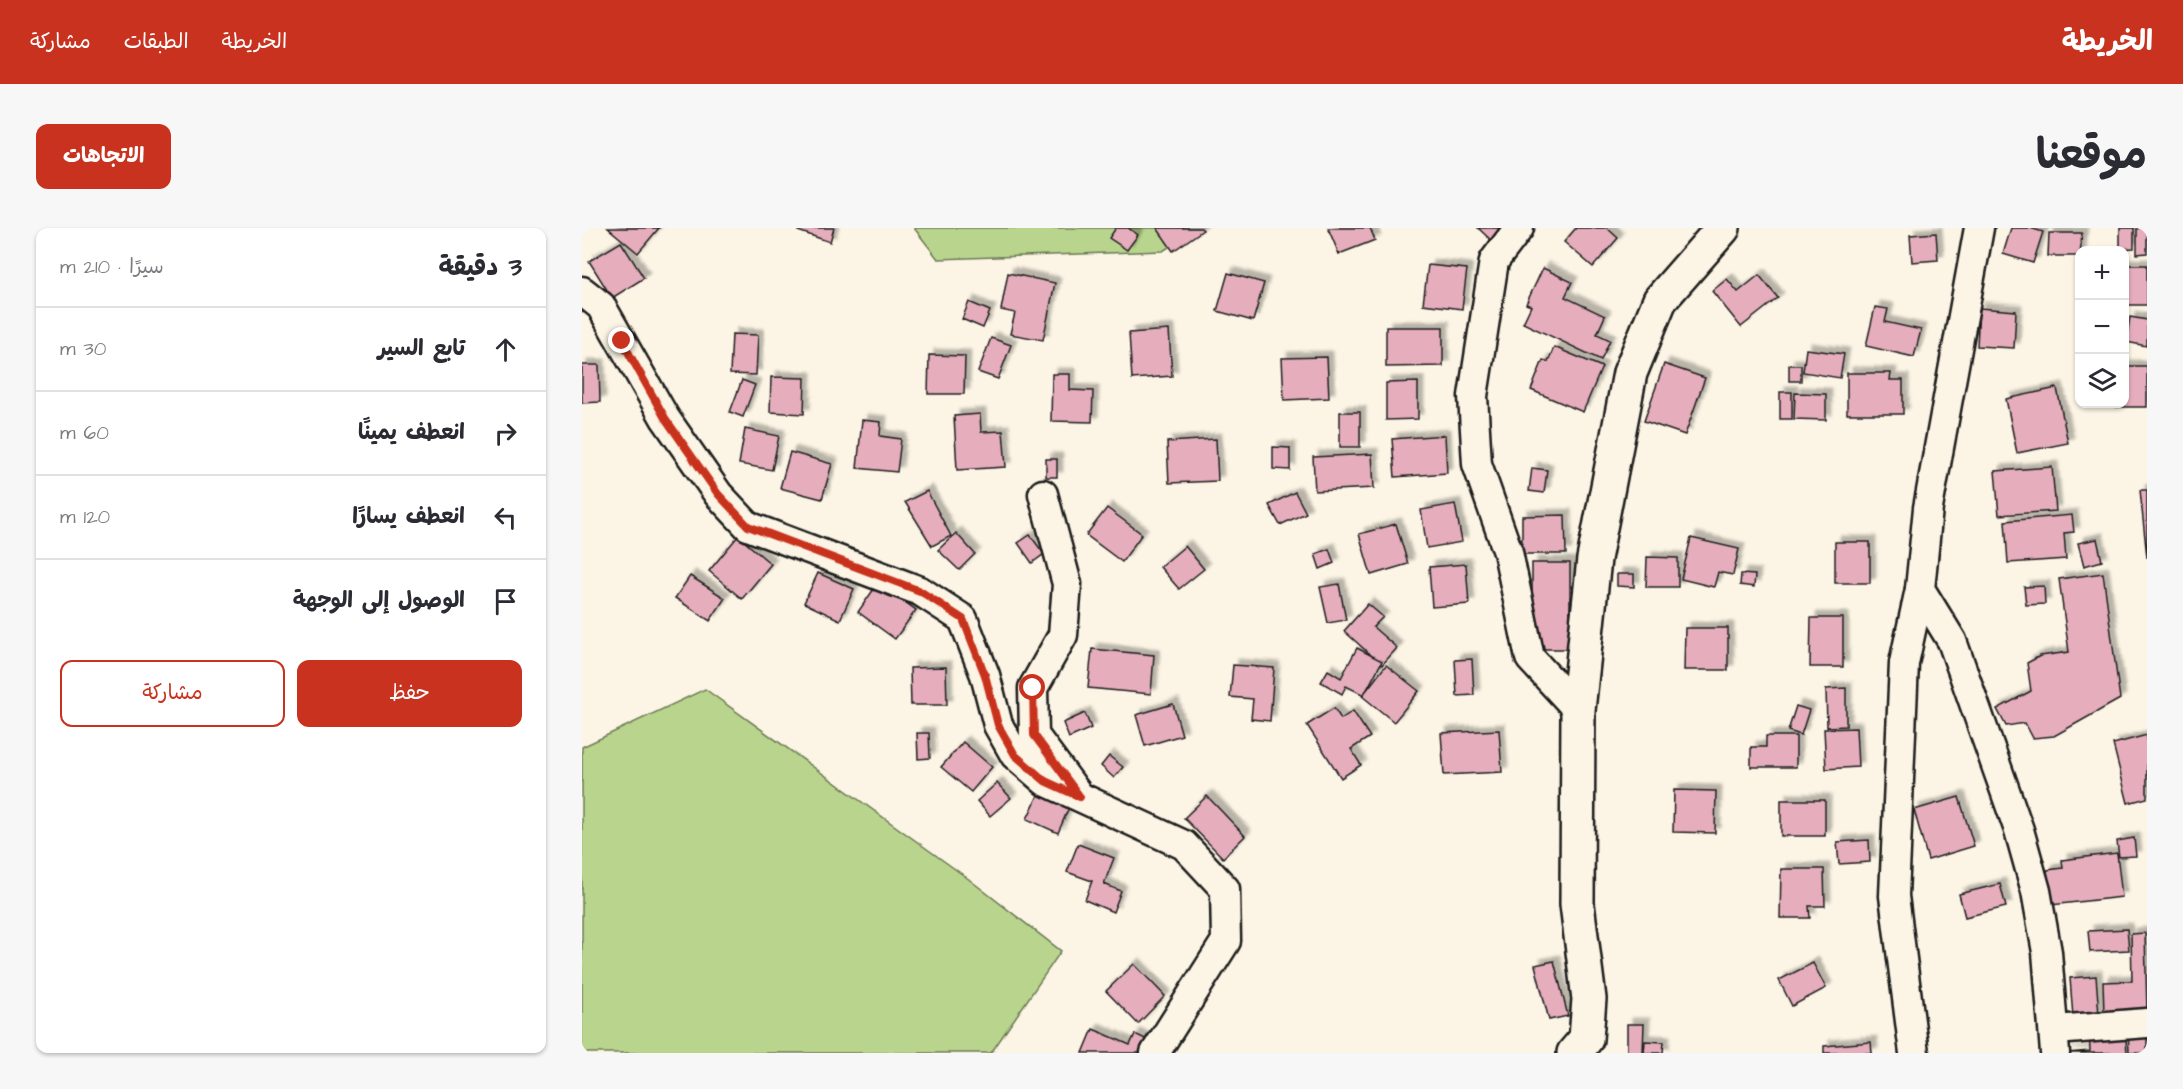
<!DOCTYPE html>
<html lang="ar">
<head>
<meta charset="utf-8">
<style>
	body { margin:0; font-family:"Architects Daughter","Playpen Sans Arabic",sans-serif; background:#f7f7f7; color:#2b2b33; direction:rtl }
	.controls { position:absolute; right:18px; top:18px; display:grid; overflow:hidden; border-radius:12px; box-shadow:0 2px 4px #0004 }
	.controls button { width:54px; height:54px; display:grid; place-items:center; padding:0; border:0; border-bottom:2px solid #e1e1e2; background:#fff; color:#2b2b33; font:30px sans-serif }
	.stop { position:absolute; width:18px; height:18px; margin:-14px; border:4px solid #c8321e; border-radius:50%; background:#fff }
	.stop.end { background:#c8321e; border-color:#fff; box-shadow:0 2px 6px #0008 }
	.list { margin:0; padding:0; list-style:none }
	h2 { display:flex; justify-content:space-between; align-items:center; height:78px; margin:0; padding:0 24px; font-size:26px }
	h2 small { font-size:20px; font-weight:400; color:#7c7c81 }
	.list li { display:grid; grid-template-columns:39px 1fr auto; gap:18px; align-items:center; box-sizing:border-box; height:84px; padding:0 24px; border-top:2px solid #e1e1e2 }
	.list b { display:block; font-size:22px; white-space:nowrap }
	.list em { font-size:20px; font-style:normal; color:#7c7c81 }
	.actions { display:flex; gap:12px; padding:18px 24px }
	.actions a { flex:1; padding:14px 0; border:2px solid #c8321e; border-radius:12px; text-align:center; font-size:21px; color:#c8321e }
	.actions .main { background:#c8321e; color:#fff }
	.icon { flex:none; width:33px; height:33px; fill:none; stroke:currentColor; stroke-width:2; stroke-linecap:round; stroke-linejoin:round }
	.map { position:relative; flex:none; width:1565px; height:825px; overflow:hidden; direction:ltr; border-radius:12px }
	header { display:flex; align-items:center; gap:36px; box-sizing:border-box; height:84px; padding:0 30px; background:#c8321e; color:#fff }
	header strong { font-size:28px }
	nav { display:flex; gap:33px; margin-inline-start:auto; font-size:21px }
	.intro { display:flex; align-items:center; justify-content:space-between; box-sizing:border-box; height:144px; padding:0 36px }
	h1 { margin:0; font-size:42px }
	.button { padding:15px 27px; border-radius:12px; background:#c8321e; color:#fff; font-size:21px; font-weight:700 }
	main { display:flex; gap:36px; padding:0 36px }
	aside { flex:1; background:#fff; border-radius:12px; box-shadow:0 2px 4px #0004 }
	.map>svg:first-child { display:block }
</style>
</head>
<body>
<header>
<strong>الخريطة</strong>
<nav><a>الخريطة</a><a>الطبقات</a><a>مشاركة</a></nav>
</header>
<div class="intro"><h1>موقعنا</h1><a class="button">الاتجاهات</a></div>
<main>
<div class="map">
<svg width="1565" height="825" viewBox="0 0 1565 825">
	<defs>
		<filter id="shadow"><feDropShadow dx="5.5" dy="-5.5" stdDeviation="1.5" flood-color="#0004"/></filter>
	</defs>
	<rect width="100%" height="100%" fill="#fcf5e5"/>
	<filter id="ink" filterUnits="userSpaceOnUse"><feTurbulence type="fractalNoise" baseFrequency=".0167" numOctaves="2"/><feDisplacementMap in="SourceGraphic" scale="12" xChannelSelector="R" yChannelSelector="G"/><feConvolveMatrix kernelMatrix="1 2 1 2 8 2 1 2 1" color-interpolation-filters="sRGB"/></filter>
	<g filter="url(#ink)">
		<!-- green -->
		<g fill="#b9d58d" stroke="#6a7854" stroke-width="1.5">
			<path d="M 332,0 L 616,0 L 581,23 L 356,31 Z"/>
			<path d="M 123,461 L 384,649 L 479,723 L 409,825 L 0,825 L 0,519 Z"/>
		</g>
		<!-- building -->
		<g fill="#e6adbd" stroke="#1c1c1c" stroke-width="1.5" filter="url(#shadow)">
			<path d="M 26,0 L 77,0 L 56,25 Z"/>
			<path d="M 217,0 L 252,0 L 248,14 L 216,3 Z"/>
			<path d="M 534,0 L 546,0 L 556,7 L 545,22 L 527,10 Z"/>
			<path d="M 575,0 L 619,0 L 621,2 L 591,23 Z"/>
			<path d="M 746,0 L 788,0 L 793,12 L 757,26 Z"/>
			<path d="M 896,0 L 924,0 L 911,14 Z"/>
			<path d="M 994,0 L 1025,0 L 1036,10 L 1011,39 L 982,14 Z"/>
			<path d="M 1429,0 L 1448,0 L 1461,4 L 1451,35 L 1421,26 Z"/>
			<path d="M 1538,0 L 1552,0 L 1552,20 L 1538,21 Z"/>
			<path d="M 1555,0 L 1565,0 L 1565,25 L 1555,26 Z"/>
			<path d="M 1354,5 L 1356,32 L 1330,34 L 1328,7 Z"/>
			<path d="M 1467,5 L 1500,5 L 1498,28 L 1466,28 Z"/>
			<path d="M 39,14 L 62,50 L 30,70 L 7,33 Z"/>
			<path d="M 846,37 L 885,41 L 880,81 L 841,76 Z"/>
			<rect x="1542" y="37" width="23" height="40"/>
			<path d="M 961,40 L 990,54 L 983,69 L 1023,88 L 1015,106 L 1028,112 L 1019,132 L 941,95 L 949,78 L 944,76 Z"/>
			<path d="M 426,45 L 473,55 L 461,112 L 428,106 L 433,85 L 419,82 Z"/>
			<path d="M 646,45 L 682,55 L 671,93 L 635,83 Z"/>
			<path d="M 1177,47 L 1196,70 L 1159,99 L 1130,63 L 1145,51 L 1156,64 Z"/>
			<path d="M 387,74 L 408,83 L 401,100 L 380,91 Z"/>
			<path d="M 1293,79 L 1306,81 L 1303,94 L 1339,102 L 1332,129 L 1284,118 Z"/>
			<path d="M 1397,80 L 1434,83 L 1432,120 L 1395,118 Z"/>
			<path d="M 1548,89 L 1565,92 L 1565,118 L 1544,114 Z"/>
			<path d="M 804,99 L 861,99 L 861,138 L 804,139 Z"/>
			<path d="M 587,102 L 590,148 L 550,151 L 547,105 Z"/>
			<path d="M 150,106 L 176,107 L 174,147 L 148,146 Z"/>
			<path d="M 409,110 L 429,117 L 416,151 L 396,144 Z"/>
			<path d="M 972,119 L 1020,139 L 1001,184 L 949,162 L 961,132 L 966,134 Z"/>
			<path d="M 1224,121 L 1262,126 L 1258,150 L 1221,144 Z"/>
			<path d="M 347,127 L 383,128 L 382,166 L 346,166 Z"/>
			<path d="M 745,129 L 747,170 L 702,172 L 700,130 Z"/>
			<path d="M 1082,136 L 1123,150 L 1103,207 L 1062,193 Z"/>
			<path d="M 0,137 L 17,137 L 18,174 L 0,175 Z"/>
			<rect x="1207" y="137" width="12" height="16"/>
			<path d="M 1542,138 L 1565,138 L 1565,179 L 1534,179 L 1534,176 L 1542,176 Z"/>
			<path d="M 1265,145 L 1309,145 L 1308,152 L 1321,152 L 1321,186 L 1265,186 Z"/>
			<path d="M 470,146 L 488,146 L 488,162 L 511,163 L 510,194 L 469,193 Z"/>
			<path d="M 189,149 L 223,150 L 222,186 L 188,184 Z"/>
			<path d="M 160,152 L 173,157 L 161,189 L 148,184 Z"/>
			<path d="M 836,154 L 836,191 L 804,192 L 804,155 Z"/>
			<path d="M 1475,160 L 1486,215 L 1435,225 L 1424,171 Z"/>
			<rect x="1198" y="164" width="12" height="27"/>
			<path d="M 1213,165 L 1244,166 L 1244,192 L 1212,191 Z"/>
			<rect x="758" y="184" width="20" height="35"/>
			<path d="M 398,186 L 399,204 L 421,203 L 424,239 L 375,242 L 372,188 Z"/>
			<path d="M 280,192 L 299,194 L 298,208 L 319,211 L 315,244 L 275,240 Z"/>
			<path d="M 163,201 L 197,208 L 190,242 L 157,236 Z"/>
			<path d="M 863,207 L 865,245 L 813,249 L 810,211 Z"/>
			<path d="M 634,211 L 636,253 L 587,255 L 585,214 Z"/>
			<path d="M 691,219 L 708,220 L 708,242 L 691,241 Z"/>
			<path d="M 208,224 L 250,236 L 240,271 L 198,260 Z"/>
			<path d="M 790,226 L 792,260 L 733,263 L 731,229 Z"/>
			<rect x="464" y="231" width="11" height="18"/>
			<path d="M 1470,239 L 1474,283 L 1417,287 L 1413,243 Z"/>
			<path d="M 950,240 L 965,242 L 962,265 L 947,263 Z"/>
			<path d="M 1558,262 L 1565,262 L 1565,330 Z"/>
			<path d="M 345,263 L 369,308 L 350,318 L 323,274 Z"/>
			<path d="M 713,264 L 724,285 L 698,297 L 687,277 Z"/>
			<path d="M 873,276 L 880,314 L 845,320 L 839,282 Z"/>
			<path d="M 525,280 L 560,306 L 540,334 L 504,307 Z"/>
			<path d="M 983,287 L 984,326 L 940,326 L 940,288 Z"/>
			<path d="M 1490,287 L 1492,304 L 1482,305 L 1484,331 L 1426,335 L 1423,293 Z"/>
			<path d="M 814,296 L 826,336 L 789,347 L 777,306 Z"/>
			<path d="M 374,305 L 393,326 L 377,342 L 356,322 Z"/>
			<path d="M 448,307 L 462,326 L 450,335 L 436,315 Z"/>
			<path d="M 156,308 L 189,336 L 160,371 L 127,343 Z"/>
			<path d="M 1109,310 L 1157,321 L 1151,347 L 1136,344 L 1132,359 L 1099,351 Z"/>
			<path d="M 1515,311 L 1520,333 L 1502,338 L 1496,315 Z"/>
			<rect x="1253" y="314" width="35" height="41"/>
			<path d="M 603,318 L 622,341 L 597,361 L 578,339 Z"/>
			<path d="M 747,321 L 752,335 L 738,341 L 733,326 Z"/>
			<path d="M 1065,329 L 1096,330 L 1096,359 L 1064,359 Z"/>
			<rect x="950" y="335" width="38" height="86"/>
			<path d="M 884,336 L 887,376 L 850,379 L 847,339 Z"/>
			<path d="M 236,345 L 272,361 L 258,392 L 222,375 Z"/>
			<path d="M 1521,345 L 1538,471 L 1472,508 L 1451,510 L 1443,495 L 1424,498 L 1415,481 L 1449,463 L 1445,435 L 1458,428 L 1487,424 L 1477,351 Z"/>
			<path d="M 1035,346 L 1052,346 L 1052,359 L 1035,358 Z"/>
			<path d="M 1159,346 L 1173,347 L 1172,359 L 1158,357 Z"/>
			<path d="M 108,348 L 143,370 L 128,393 L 93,370 Z"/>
			<path d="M 296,355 L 334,382 L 313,411 L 276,384 Z"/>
			<path d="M 757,356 L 764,392 L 746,395 L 738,359 Z"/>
			<path d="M 1462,358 L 1463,376 L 1444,377 L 1442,359 Z"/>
			<path d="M 786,376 L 801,389 L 791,399 L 815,420 L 800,437 L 762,403 Z"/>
			<path d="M 1229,390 L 1261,390 L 1261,439 L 1228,439 Z"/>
			<path d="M 1103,400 L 1146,400 L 1146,442 L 1102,442 Z"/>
			<path d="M 775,420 L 800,433 L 782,467 L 764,458 L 760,466 L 739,454 L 746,442 L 759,450 Z"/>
			<path d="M 510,421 L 572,427 L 569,466 L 506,460 Z"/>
			<path d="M 890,431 L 892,467 L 875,468 L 873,432 Z"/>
			<path d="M 651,437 L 692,440 L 688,493 L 669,491 L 671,471 L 648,469 Z"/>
			<path d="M 804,437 L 837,463 L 812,494 L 780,468 Z"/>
			<path d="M 364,439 L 365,477 L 329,477 L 328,440 Z"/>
			<path d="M 1264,460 L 1264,498 L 1245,499 L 1244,461 Z"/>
			<path d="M 591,476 L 600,507 L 563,518 L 554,487 Z"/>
			<path d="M 1214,478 L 1227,482 L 1219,507 L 1206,503 Z"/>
			<path d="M 752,480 L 759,491 L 771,483 L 788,509 L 769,521 L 779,537 L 759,550 L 725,497 Z"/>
			<path d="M 503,485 L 509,500 L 487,510 L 481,495 Z"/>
			<path d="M 1274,500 L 1276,539 L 1244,541 L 1242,501 Z"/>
			<path d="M 917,502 L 920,544 L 862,547 L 859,505 Z"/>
			<path d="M 335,505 L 347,505 L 348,530 L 336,531 Z"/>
			<path d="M 1565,507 L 1565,570 L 1546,575 L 1531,516 Z"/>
			<path d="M 1184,508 L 1214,508 L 1214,539 L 1169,539 L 1169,519 L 1184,519 Z"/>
			<path d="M 381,514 L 410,539 L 389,564 L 359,539 Z"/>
			<path d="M 527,528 L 541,539 L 532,550 L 519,538 Z"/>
			<path d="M 415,555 L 429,570 L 408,588 L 395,573 Z"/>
			<path d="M 460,559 L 490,572 L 476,605 L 445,591 Z"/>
			<path d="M 1092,562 L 1134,563 L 1133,605 L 1091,604 Z"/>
			<path d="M 625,568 L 663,608 L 641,630 L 602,590 Z"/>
			<path d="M 1377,569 L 1392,618 L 1346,632 L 1332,582 Z"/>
			<rect x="1199" y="572" width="44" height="36"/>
			<path d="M 1552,610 L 1554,628 L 1537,629 L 1535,613 Z"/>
			<path d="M 1287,612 L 1288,634 L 1257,636 L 1255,614 Z"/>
			<path d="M 496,616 L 532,630 L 522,656 L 539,663 L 531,684 L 503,672 L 510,653 L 485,644 Z"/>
			<path d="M 1535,625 L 1540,669 L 1469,677 L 1465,642 L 1481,640 L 1480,632 Z"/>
			<path d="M 1199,641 L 1242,641 L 1243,678 L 1227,678 L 1228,690 L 1198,690 Z"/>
			<path d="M 1418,656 L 1424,679 L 1383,689 L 1377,666 Z"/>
			<path d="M 1545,701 L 1547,722 L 1508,724 L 1506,703 Z"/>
			<path d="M 1563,705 L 1565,785 L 1522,786 L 1521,754 L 1550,753 L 1549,706 Z"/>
			<path d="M 972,733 L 986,788 L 967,792 L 953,737 Z"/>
			<path d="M 1231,735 L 1244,760 L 1210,778 L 1197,752 Z"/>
			<path d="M 552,736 L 583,768 L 556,796 L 524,763 Z"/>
			<path d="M 1514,748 L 1517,787 L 1491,789 L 1488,750 Z"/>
			<path d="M 1045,796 L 1062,796 L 1061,825 L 1045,825 Z"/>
			<path d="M 1565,799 L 1565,825 L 1547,825 L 1546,800 Z"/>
			<path d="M 1543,800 L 1545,825 L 1485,825 L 1508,823 L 1507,802 Z"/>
			<path d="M 511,801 L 548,817 L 553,806 L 572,815 L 567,825 L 501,825 Z"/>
			<path d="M 1063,813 L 1082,814 L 1081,825 L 1062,825 Z"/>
			<path d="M 1289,814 L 1290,825 L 1242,825 L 1242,818 Z"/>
		</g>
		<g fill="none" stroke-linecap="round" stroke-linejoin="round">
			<defs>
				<g id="minor">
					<path d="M 937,0 L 912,33 L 891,168 L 895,236 L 926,324 L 948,430 L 996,482"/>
					<path d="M 1397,0 L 1346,280 L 1338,361 L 1370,413 L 1437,602 L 1454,663 L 1465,724 L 1473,825"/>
					<path d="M 0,63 L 19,78 L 83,190 L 136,266 L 166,298 L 338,363 L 381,391 L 403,447 L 416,497 L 433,527 L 463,553 L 602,617 L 643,661 L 644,713 L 573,825"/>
					<path d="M 461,266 L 485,356 L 481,407 L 451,460 L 452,507 L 495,565"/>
					<path d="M 1473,802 L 1565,795"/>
					<path d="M 1332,825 L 1312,668 L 1322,435 L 1338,361"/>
				</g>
				<path id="secondary" d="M 992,825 L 1004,811 L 1007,771 L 995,676 L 996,482 L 1012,331 L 1048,145 L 1078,72 L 1141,0"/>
			</defs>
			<!-- minor casing -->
			<use href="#minor" stroke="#1c1c1c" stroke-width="33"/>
			<!-- secondary casing -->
			<use href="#secondary" stroke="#1c1c1c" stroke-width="38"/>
			<!-- minor -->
			<use href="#minor" stroke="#fcf5e5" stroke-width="28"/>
			<!-- secondary -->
			<use href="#secondary" stroke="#fcf5e5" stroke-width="33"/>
		</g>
	</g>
	<g fill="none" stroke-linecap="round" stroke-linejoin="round" filter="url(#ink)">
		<!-- route -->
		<path stroke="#c8321e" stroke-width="8" d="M 40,113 L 83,190 L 136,266 L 166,298 L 338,363 L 381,391 L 403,447 L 416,497 L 433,527 L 463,553 L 498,569 L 452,507 L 451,460"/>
	</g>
</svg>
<div class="controls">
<button>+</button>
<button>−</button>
<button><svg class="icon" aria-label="layers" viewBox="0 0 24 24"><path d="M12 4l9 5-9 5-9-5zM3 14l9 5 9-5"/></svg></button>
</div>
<div class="stop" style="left:451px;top:460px"></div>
<div class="stop end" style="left:40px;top:113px"></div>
</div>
<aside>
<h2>3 دقيقة<small>سيرًا · 210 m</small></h2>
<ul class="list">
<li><svg class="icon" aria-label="ahead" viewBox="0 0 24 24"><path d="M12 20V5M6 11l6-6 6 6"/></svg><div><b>تابع السير</b></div><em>30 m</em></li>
<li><svg class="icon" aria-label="right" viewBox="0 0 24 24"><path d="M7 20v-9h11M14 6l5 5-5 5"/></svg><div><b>انعطف يمينًا</b></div><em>60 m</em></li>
<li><svg class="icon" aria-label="left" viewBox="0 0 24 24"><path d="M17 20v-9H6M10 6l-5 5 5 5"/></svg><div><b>انعطف يسارًا</b></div><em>120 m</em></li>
<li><svg class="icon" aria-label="arrive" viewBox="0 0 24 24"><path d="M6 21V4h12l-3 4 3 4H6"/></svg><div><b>الوصول إلى الوجهة</b></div></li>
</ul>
<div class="actions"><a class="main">حفظ</a><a>مشاركة</a></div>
</aside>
</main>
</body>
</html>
